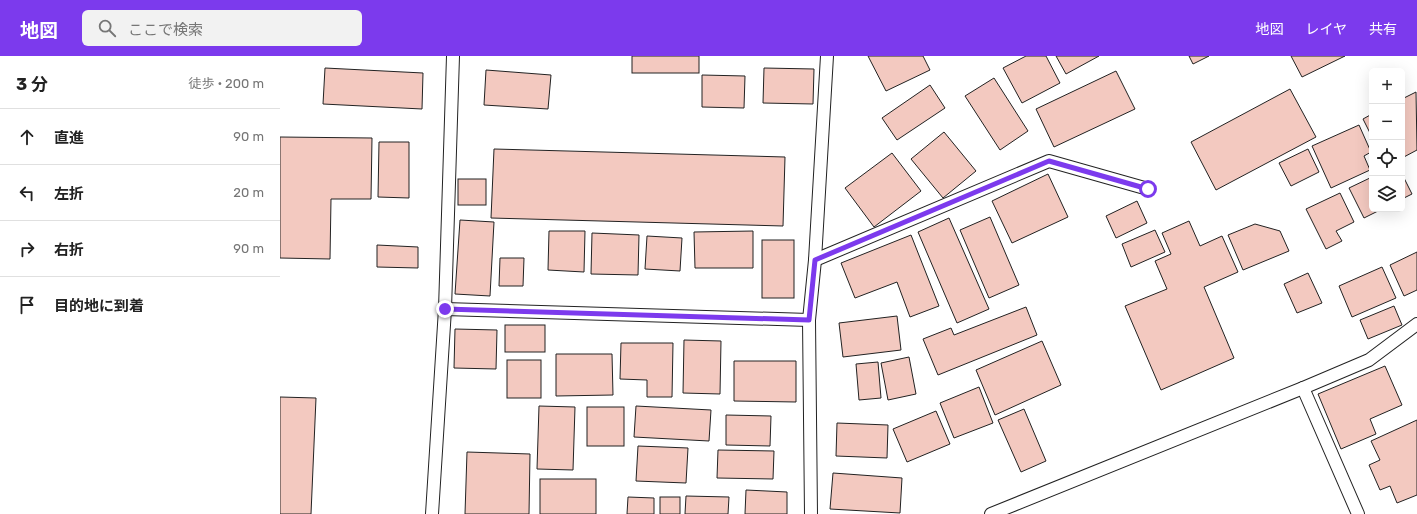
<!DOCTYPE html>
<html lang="ja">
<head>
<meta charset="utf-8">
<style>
	body { margin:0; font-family:Rubik,"Noto Sans JP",sans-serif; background:#f2f2f2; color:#222 }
	.controls { position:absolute; right:12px; top:12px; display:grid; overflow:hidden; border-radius:6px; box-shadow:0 4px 16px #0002 }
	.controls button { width:36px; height:36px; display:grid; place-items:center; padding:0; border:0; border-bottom:1px solid #e0e0e0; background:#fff; color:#222; font:20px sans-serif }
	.stop { position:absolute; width:12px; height:12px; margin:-9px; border:3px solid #7c3aed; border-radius:50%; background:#fff }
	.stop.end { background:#7c3aed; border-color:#fff; box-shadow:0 1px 4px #0008 }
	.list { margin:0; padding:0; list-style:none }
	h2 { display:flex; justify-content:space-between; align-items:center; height:52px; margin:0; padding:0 16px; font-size:17px }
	h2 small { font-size:13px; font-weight:400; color:#767676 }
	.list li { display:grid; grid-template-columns:26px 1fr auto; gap:12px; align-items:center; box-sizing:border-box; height:56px; padding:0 16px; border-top:1px solid #e0e0e0 }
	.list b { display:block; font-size:15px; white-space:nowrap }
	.list em { font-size:13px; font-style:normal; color:#767676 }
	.icon { flex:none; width:22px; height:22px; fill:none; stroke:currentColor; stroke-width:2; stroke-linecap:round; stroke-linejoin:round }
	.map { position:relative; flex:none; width:1137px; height:458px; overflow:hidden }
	header { display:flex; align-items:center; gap:24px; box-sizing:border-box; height:56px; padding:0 20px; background:#7c3aed; color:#fff }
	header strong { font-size:19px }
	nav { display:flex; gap:22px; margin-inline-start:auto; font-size:14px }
	.search { width:280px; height:36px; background:#f2f2f2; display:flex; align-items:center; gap:10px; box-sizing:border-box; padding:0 14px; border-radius:6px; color:#767676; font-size:15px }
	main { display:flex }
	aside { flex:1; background:#fff }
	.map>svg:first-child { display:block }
</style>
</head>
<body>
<header>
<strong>地図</strong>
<div class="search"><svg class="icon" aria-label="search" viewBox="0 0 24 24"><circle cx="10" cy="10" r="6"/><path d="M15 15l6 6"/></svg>ここで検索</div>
<nav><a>地図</a><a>レイヤ</a><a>共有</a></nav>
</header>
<main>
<aside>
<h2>3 分<small>徒歩 · 200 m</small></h2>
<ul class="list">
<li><svg class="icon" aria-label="ahead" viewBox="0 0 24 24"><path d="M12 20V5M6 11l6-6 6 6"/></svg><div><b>直進</b></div><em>90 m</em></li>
<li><svg class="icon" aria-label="left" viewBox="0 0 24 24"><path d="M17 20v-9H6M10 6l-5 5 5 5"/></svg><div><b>左折</b></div><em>20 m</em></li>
<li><svg class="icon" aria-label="right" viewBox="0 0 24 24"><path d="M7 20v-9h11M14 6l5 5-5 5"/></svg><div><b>右折</b></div><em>90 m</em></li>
<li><svg class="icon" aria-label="arrive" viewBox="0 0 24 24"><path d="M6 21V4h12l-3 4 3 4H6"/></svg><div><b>目的地に到着</b></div></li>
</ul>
</aside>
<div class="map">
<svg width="1137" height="458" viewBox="0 0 1137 458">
	<rect width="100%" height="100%" fill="#fff"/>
	<!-- building -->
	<g fill="#f3c9c0" stroke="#222">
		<rect x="352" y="0" width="67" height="17"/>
		<path d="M 588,0 L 643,0 L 650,14 L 606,35 Z"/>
		<path d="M 746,0 L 766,0 L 780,27 L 742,47 L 723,12 Z"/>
		<path d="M 776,0 L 819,0 L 786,18 Z"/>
		<path d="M 909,0 L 929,0 L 913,8 Z"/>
		<path d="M 1011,0 L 1065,0 L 1022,21 Z"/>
		<path d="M 45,12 L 143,17 L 142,53 L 43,48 Z"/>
		<path d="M 484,12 L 534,13 L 533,48 L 483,47 Z"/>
		<path d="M 206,14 L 271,19 L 268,53 L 204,49 Z"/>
		<path d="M 836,15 L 855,53 L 774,91 L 756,53 Z"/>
		<path d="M 422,19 L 465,20 L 464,52 L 422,51 Z"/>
		<path d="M 714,22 L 748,75 L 720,94 L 685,40 Z"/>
		<path d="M 650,29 L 665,52 L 617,84 L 602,62 Z"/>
		<path d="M 1010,33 L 1036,81 L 936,134 L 911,86 Z"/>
		<path d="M 1136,36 L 1137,94 L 1122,102 L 1122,43 Z"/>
		<path d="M 1092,58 L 1092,81 L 1083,63 Z"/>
		<path d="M 1079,69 L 1091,96 L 1084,100 L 1090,114 L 1051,132 L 1032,90 Z"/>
		<path d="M 664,76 L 696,115 L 663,142 L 631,103 Z"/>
		<path d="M 0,81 L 92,82 L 91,143 L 51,143 L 50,203 L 0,202 Z"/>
		<path d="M 99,86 L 129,86 L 129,142 L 98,141 Z"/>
		<path d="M 214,93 L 505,101 L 503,170 L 211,162 Z"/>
		<path d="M 1028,93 L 1039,116 L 1011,130 L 999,107 Z"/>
		<path d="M 612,97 L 641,135 L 594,171 L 565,132 Z"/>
		<path d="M 768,118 L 788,161 L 732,187 L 712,145 Z"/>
		<path d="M 1122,118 L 1132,138 L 1122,143 Z"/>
		<path d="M 1092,121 L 1092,153 L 1102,153 L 1084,162 L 1069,132 Z"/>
		<rect x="178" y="123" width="28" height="26"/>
		<path d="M 1060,137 L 1074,166 L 1056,175 L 1062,185 L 1046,193 L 1026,153 Z"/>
		<path d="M 857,145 L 867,167 L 836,182 L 826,160 Z"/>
		<path d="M 710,161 L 739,229 L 709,242 L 680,174 Z"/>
		<path d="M 669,162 L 709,253 L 677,267 L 638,176 Z"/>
		<path d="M 180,164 L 214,166 L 210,240 L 175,238 Z"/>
		<path d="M 909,165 L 920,190 L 942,180 L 958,216 L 924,231 L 954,302 L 881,334 L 845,250 L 887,233 L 875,205 L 891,198 L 882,177 Z"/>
		<path d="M 975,168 L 1000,175 L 1009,195 L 963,214 L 948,179 Z"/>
		<path d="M 875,174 L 885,196 L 851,211 L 842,188 Z"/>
		<path d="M 269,175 L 305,175 L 304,216 L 268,214 Z"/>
		<path d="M 473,175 L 473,212 L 415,212 L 414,176 Z"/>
		<path d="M 312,177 L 359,179 L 358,219 L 311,218 Z"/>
		<path d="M 631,179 L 659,250 L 630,261 L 617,226 L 575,242 L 561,207 Z"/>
		<path d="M 367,180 L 402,182 L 400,215 L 365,213 Z"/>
		<rect x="482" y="184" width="32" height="58"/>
		<path d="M 97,189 L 138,191 L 138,212 L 97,211 Z"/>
		<path d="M 1137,196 L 1137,234 L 1124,240 L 1110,209 Z"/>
		<path d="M 220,202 L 244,202 L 243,230 L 219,230 Z"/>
		<path d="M 1102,211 L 1116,242 L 1072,261 L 1059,230 Z"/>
		<path d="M 1028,217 L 1042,247 L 1017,257 L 1004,228 Z"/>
		<path d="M 1114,250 L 1122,269 L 1088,283 L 1080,264 Z"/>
		<path d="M 746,251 L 757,279 L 658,319 L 643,283 L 671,272 L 674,279 Z"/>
		<path d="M 617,260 L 621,294 L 563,301 L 559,267 Z"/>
		<rect x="225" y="269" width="40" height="27"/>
		<path d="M 175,273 L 217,274 L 216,313 L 174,312 Z"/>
		<path d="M 404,284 L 441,285 L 440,338 L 403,337 Z"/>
		<path d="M 762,285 L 781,329 L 715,359 L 696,314 Z"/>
		<path d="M 341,287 L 393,287 L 392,341 L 367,341 L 367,324 L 340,323 Z"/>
		<path d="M 276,298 L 332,298 L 333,339 L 276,340 Z"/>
		<path d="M 629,301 L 636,338 L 608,344 L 601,307 Z"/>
		<rect x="227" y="304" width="34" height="38"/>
		<path d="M 454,305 L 516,305 L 516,346 L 454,345 Z"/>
		<path d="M 598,306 L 601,342 L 579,344 L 576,308 Z"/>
		<path d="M 1105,310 L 1122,349 L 1090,363 L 1096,378 L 1061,393 L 1038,338 Z"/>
		<path d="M 699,331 L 713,367 L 674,382 L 660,347 Z"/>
		<path d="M 0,341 L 36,342 L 31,458 L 0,458 Z"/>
		<path d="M 259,350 L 295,351 L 293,414 L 257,413 Z"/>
		<path d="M 356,350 L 431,354 L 429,385 L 354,381 Z"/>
		<rect x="307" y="351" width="37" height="39"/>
		<path d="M 744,353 L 766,405 L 741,416 L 718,364 Z"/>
		<path d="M 656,355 L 670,388 L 627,406 L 613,373 Z"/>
		<path d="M 446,359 L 491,360 L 490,390 L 446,389 Z"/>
		<path d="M 1137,364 L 1137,439 L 1117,447 L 1110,430 L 1100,434 L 1089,409 L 1100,404 L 1091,385 Z"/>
		<path d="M 557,367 L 608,369 L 607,402 L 556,400 Z"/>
		<path d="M 358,390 L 408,392 L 406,427 L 356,425 Z"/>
		<path d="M 438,394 L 494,395 L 493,423 L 437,422 Z"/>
		<path d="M 187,396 L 250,398 L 249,458 L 185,458 Z"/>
		<path d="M 553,417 L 622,422 L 620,457 L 550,453 Z"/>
		<rect x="260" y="423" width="56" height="35"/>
		<path d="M 466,434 L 507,436 L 507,458 L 465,458 Z"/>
		<path d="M 406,440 L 449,441 L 448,458 L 405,458 Z"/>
		<path d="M 348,441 L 374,442 L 374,458 L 347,458 Z"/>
		<rect x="380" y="441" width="20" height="17"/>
	</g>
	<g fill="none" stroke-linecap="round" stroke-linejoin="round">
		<defs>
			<g id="lane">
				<path d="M 535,204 L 769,105 L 868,133"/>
				<path d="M 165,253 L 529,264"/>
				<path d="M 1023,332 L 1078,458"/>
				<path d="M 152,458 L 165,253 L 173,0"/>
				<path d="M 531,458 L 529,264 L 535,204 L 547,0"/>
				<path d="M 711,458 L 1023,332 L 1089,304 L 1137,268"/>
			</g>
		</defs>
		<!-- lane casing -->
		<use href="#lane" stroke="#222" stroke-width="14"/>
		<!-- lane -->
		<use href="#lane" stroke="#fff" stroke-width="12"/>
	</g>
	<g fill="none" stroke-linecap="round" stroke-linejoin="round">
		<!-- route -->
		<path stroke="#7c3aed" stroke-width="5" d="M 165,253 L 529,264 L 535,204 L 769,105 L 868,133"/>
	</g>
</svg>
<div class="controls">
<button>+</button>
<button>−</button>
<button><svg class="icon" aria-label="locate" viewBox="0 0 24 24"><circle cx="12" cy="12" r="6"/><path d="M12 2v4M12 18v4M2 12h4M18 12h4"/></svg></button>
<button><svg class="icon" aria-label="layers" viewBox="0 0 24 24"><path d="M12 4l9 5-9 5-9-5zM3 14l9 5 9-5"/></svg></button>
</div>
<div class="stop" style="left:868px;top:133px"></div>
<div class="stop end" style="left:165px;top:253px"></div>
</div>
</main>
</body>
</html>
